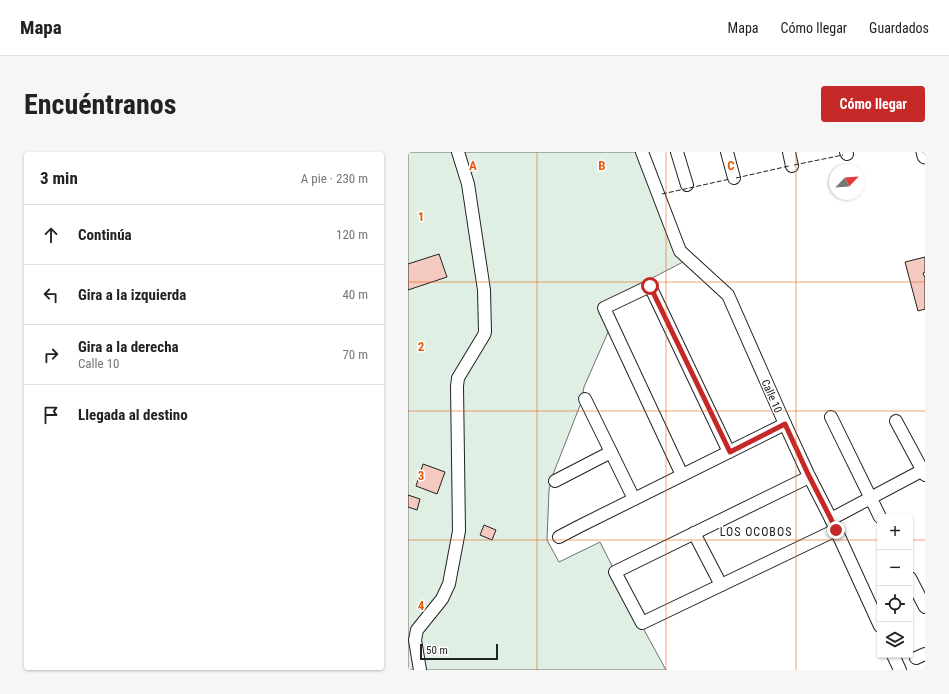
<!DOCTYPE html>
<html lang="es">
<head>
<meta charset="utf-8">
<style>
	body { margin:0; font-family:"Roboto Condensed",sans-serif; background:#f6f6f6; color:#222 }
	.controls { position:absolute; right:12px; bottom:12px; display:grid; overflow:hidden; border-radius:4px; box-shadow:0 1px 3px #0004 }
	.controls button { width:36px; height:36px; display:grid; place-items:center; padding:0; border:0; border-bottom:1px solid #e0e0e0; background:#fff; color:#222; font:20px sans-serif }
	.compass { position:absolute; left:421px; top:12px; width:36px; height:36px; border-radius:50%; background:#fff; box-shadow:0 1px 3px #0004; rotate:65deg }
	.scale { position:absolute; left:12px; bottom:10px; width:78px; box-sizing:border-box; padding-left:4px; border:2px solid #222; border-top:0; font-size:11px; line-height:14px; white-space:nowrap; color:#222; -webkit-text-stroke:3px #fff; paint-order:stroke }
	.stop { position:absolute; width:12px; height:12px; margin:-9px; border:3px solid #c62828; border-radius:50%; background:#fff }
	.stop.end { background:#c62828; border-color:#fff; box-shadow:0 1px 4px #0008 }
	.list { margin:0; padding:0; list-style:none }
	h2 { display:flex; justify-content:space-between; align-items:center; height:52px; margin:0; padding:0 16px; font-size:17px }
	h2 small { font-size:13px; font-weight:400; color:#767676 }
	.list li { display:grid; grid-template-columns:26px 1fr auto; gap:12px; align-items:center; box-sizing:border-box; height:60px; padding:0 16px; border-top:1px solid #e0e0e0 }
	.list b { display:block; font-size:15px; white-space:nowrap }
	.list p { margin:0; font-size:13px; white-space:nowrap; color:#767676 }
	.list em { font-size:13px; font-style:normal; color:#767676 }
	.icon { flex:none; width:22px; height:22px; fill:none; stroke:currentColor; stroke-width:2; stroke-linecap:round; stroke-linejoin:round }
	.map { position:relative; flex:none; width:517px; height:518px; overflow:hidden; border-radius:4px }
	header { display:flex; align-items:center; gap:24px; box-sizing:border-box; height:56px; padding:0 20px; background:#fff; border-bottom:1px solid #e0e0e0 }
	header strong { font-size:19px }
	nav { display:flex; gap:22px; margin-inline-start:auto; font-size:14px }
	.intro { display:flex; align-items:center; justify-content:space-between; box-sizing:border-box; height:96px; padding:0 24px }
	h1 { margin:0; font-size:28px }
	.button { padding:10px 18px; border-radius:4px; background:#c62828; color:#fff; font-size:14px; font-weight:700 }
	main { display:flex; gap:24px; padding:0 24px }
	aside { flex:1; background:#fff; border-radius:4px; box-shadow:0 1px 3px #0004 }
	.map>svg:first-child { display:block }
</style>
</head>
<body>
<header>
<strong>Mapa</strong>
<nav><a>Mapa</a><a>Cómo llegar</a><a>Guardados</a></nav>
</header>
<div class="intro"><h1>Encuéntranos</h1><a class="button">Cómo llegar</a></div>
<main>
<aside>
<h2>3 min<small>A pie · 230 m</small></h2>
<ul class="list">
<li><svg class="icon" aria-label="ahead" viewBox="0 0 24 24"><path d="M12 20V5M6 11l6-6 6 6"/></svg><div><b>Continúa</b></div><em>120 m</em></li>
<li><svg class="icon" aria-label="left" viewBox="0 0 24 24"><path d="M17 20v-9H6M10 6l-5 5 5 5"/></svg><div><b>Gira a la izquierda</b></div><em>40 m</em></li>
<li><svg class="icon" aria-label="right" viewBox="0 0 24 24"><path d="M7 20v-9h11M14 6l5 5-5 5"/></svg><div><b>Gira a la derecha</b><p>Calle 10</p></div><em>70 m</em></li>
<li><svg class="icon" aria-label="arrive" viewBox="0 0 24 24"><path d="M6 21V4h12l-3 4 3 4H6"/></svg><div><b>Llegada al destino</b></div></li>
</ul>
</aside>
<div class="map">
<svg width="517" height="518" viewBox="0 0 517 518">
	<rect width="100%" height="100%" fill="#fff"/>
	<!-- green -->
	<path fill="#e0efe3" stroke="#6f6f6f" d="M 0,0 L 230,0 L 275,110 L 194,152 L 201,178 L 176,235 L 173,251 L 144,325 L 141,338 L 139,388 L 151,410 L 192,390 L 235,476 L 258,518 L 0,518 Z"/>
	<!-- building -->
	<g fill="#f3c9c0" stroke="#222">
		<path d="M 31,102 L 39,125 L 0,138 L 0,112 Z"/>
		<path d="M 517,105 L 517,120 L 515,121 L 517,126 L 517,157 L 510,159 L 497,110 Z"/>
		<path d="M 15,312 L 37,320 L 29,342 L 8,334 Z"/>
		<path d="M 0,343 L 12,347 L 9,358 L 0,355 Z"/>
		<path d="M 76,373 L 88,378 L 84,388 L 72,383 Z"/>
	</g>
	<g fill="none" stroke-linecap="round" stroke-linejoin="round">
		<defs>
			<g id="minor">
				<path d="M 234,0 L 272,99 L 320,143 L 377,272 L 400,322 L 423,367 L 472,474"/>
				<path d="M 269,0 L 279,33"/>
				<path d="M 319,0 L 326,26"/>
				<path d="M 381,0 L 384,14"/>
				<path d="M 438,0 L 439,2"/>
				<path d="M 177,247 L 226,347"/>
				<path d="M 423,265 L 472,365"/>
				<path d="M 488,269 L 517,323"/>
				<path d="M 274,323 L 196,156 L 242,134 L 321,300"/>
				<path d="M 401,325 L 207,420 L 234,471 L 428,378"/>
				<path d="M 147,329 L 203,300"/>
				<path d="M 423,367 L 517,317"/>
				<path d="M 286,381 L 313,433"/>
				<path d="M 151,385 L 170,375 L 377,272"/>
				<path d="M 502,426 L 517,455"/>
				<path d="M 485,503 L 492,518"/>
				<path d="M 508,506 L 517,502"/>
				<path d="M 12,518 L 7,488 L 9,478 L 34,447 L 41,432 L 51,379 L 49,234 L 50,226 L 76,183 L 77,180 L 76,138 L 60,32 L 50,0"/>
			</g>
			<path id="major" d="M 516,0 L 517,4"/>
		</defs>
		<!-- minor casing -->
		<use href="#minor" stroke="#222" stroke-width="14"/>
		<!-- major casing -->
		<use href="#major" stroke="#222" stroke-width="17"/>
		<!-- minor -->
		<use href="#minor" stroke="#fff" stroke-width="12"/>
		<!-- major -->
		<use href="#major" stroke="#fff" stroke-width="15"/>
		<!-- fence -->
		<g stroke="#222" stroke-width="1" stroke-dasharray="5 2" stroke-linecap="butt">
			<path d="M 386,13 L 435,3"/>
			<path d="M 328,26 L 381,14"/>
			<path d="M 254,42 L 322,27"/>
		</g>
	</g>
	<g fill="none" stroke-linecap="round" stroke-linejoin="round">
		<!-- route -->
		<path stroke="#c62828" stroke-width="5" d="M 242,134 L 322,300 L 377,272 L 400,322 L 423,367 L 428,378"/>
	</g>
	<!-- grid -->
	<path fill="none" stroke="#e8590c" stroke-width="1" stroke-opacity="0.55" d="M 129,0 L 129,518M 258,0 L 258,518M 388,0 L 388,518M 0,130 L 517,130M 0,259 L 517,259M 0,388 L 472,388M 502,388 L 517,388"/>
	<g text-anchor="middle" stroke-width="3" stroke-linejoin="round" paint-order="stroke">
		<!-- street labels -->
		<g font-size="11" fill="#222" stroke="#fff">
			<text transform="translate(364 244) rotate(66)" y="4">Calle 10</text>
		</g>
		<!-- neighbourhood labels -->
		<g font-size="12" letter-spacing="1" fill="#222" stroke="#fff">
			<text x="348" y="384">LOS OCOBOS</text>
		</g>
	</g>
	<g font-size="13" text-anchor="middle" font-weight="bold" fill="#e8590c" stroke="#fff" stroke-width="3" stroke-linejoin="round" paint-order="stroke">
		<text x="65" y="18">A</text>
		<text x="194" y="18">B</text>
		<text x="323" y="18">C</text>
		<text x="13" y="69">1</text>
		<text x="13" y="199">2</text>
		<text x="13" y="328">3</text>
		<text x="13" y="458">4</text>
	</g>
</svg>
<div class="controls">
<button>+</button>
<button>−</button>
<button><svg class="icon" aria-label="locate" viewBox="0 0 24 24"><circle cx="12" cy="12" r="6"/><path d="M12 2v4M12 18v4M2 12h4M18 12h4"/></svg></button>
<button><svg class="icon" aria-label="layers" viewBox="0 0 24 24"><path d="M12 4l9 5-9 5-9-5zM3 14l9 5 9-5"/></svg></button>
</div>
<svg class="compass" viewBox="-18 -18 36 36"><path d="M0-13l5 13h-10z" fill="#e53935"/><path d="M0 13l5-13h-10z" fill="#767676"/></svg>
<div class="scale">50 m</div>
<div class="stop" style="left:242px;top:134px"></div>
<div class="stop end" style="left:428px;top:378px"></div>
</div>
</main>
</body>
</html>
